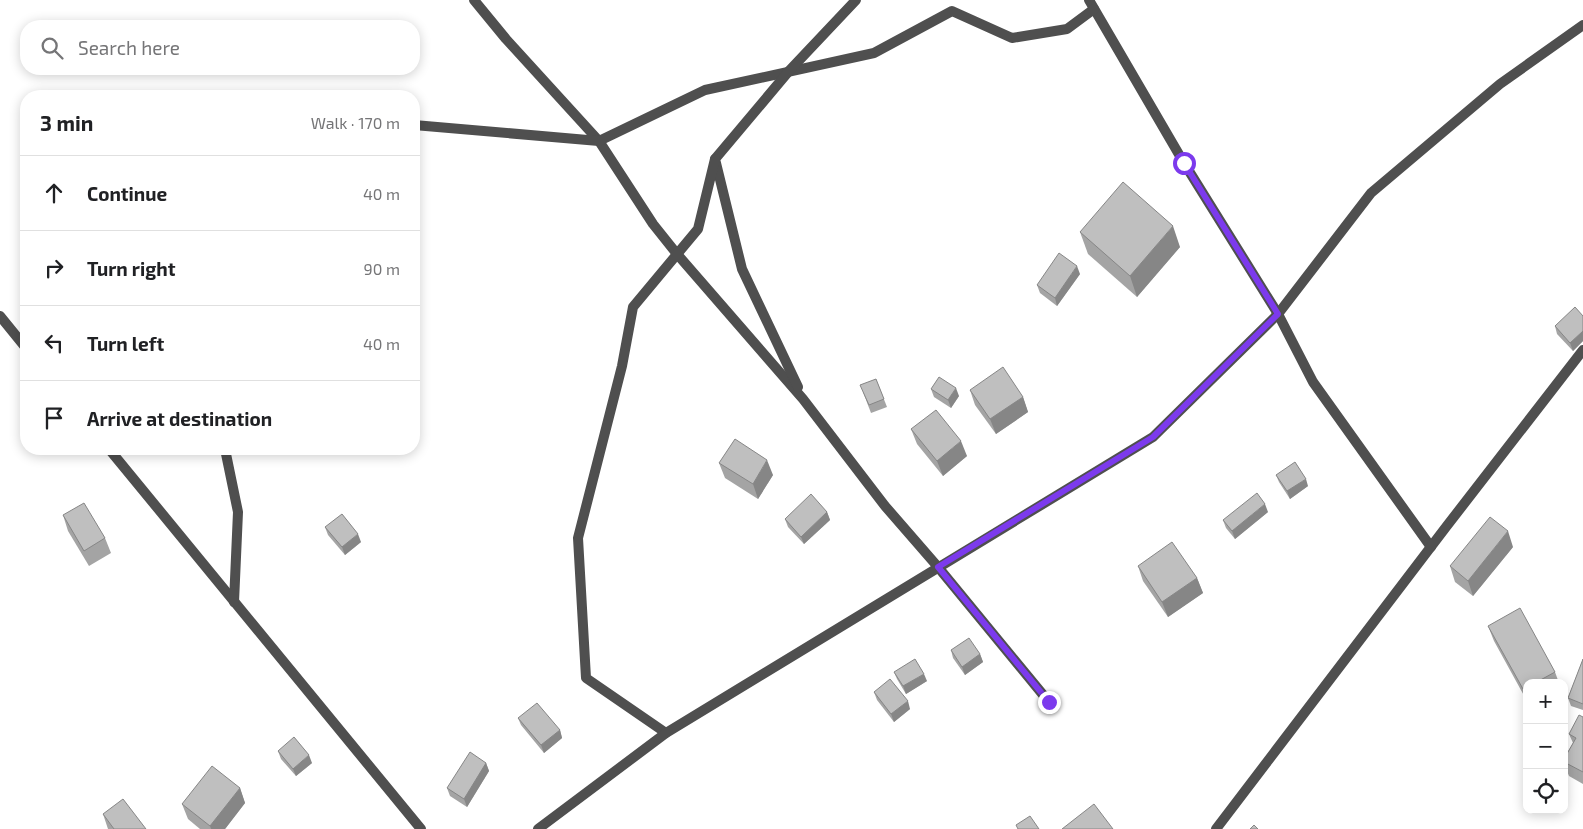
<!DOCTYPE html>
<html lang="en">
<head>
<meta charset="utf-8">
<style>
	body { margin:0; font-family:"Exo 2",sans-serif; background:#f2f2f2; color:#202124 }
	.controls { position:absolute; right:15px; bottom:15px; display:grid; overflow:hidden; border-radius:10px; box-shadow:0 2px 12px #0003 }
	.controls button { width:45px; height:45px; display:grid; place-items:center; padding:0; border:0; border-bottom:1px solid #e0e0e0; background:#fff; color:#202124; font:25px sans-serif }
	.stop { position:absolute; width:15px; height:15px; margin:-11px; border:4px solid #7c3aed; border-radius:50%; background:#fff }
	.stop.end { background:#7c3aed; border-color:#fff; box-shadow:0 1px 5px #0008 }
	.list { margin:0; padding:0; list-style:none }
	h2 { display:flex; justify-content:space-between; align-items:center; height:65px; margin:0; padding:0 20px; font-size:21px }
	h2 small { font-size:16px; font-weight:400; color:#757577 }
	.list li { display:grid; grid-template-columns:32px 1fr auto; gap:15px; align-items:center; box-sizing:border-box; height:75px; padding:0 20px; border-top:1px solid #e0e0e0 }
	.list b { display:block; font-size:19px; white-space:nowrap }
	.list em { font-size:16px; font-style:normal; color:#757577 }
	.icon { flex:none; width:28px; height:28px; fill:none; stroke:currentColor; stroke-width:2; stroke-linecap:round; stroke-linejoin:round }
	.map { position:relative; flex:none; width:1583px; height:829px; overflow:hidden }
	.search { position:absolute; background:#fff; box-shadow:0 2px 12px #0003; left:20px; top:20px; width:400px; height:55px; display:flex; align-items:center; gap:12px; box-sizing:border-box; padding:0 18px; border-radius:20px; color:#757577; font-size:19px }
	.panel { position:absolute; background:#fff; box-shadow:0 2px 12px #0003; left:20px; top:90px; width:400px; height:365px; border-radius:20px }
	.map>svg:first-child { display:block }
</style>
</head>
<body>
<div class="map">
<svg width="1583" height="829" viewBox="0 0 1583 829">
	<rect width="100%" height="100%" fill="#fff"/>
	<g fill="none" stroke-linecap="round" stroke-linejoin="round">
		<!-- minor -->
		<g stroke="#4f4f4f" stroke-width="10">
			<path d="M 474,0 L 506,39 L 599,141 L 653,224 L 677,254 L 803,399 L 885,506 L 938,567 L 1049,702"/>
			<path d="M 1089,0 L 1184,163 L 1278,314 L 1313,382 L 1431,547"/>
			<path d="M 414,125 L 599,141 L 705,90 L 874,53 L 952,11 L 1012,38 L 1067,29 L 1094,9"/>
			<path d="M 0,316 L 26,348"/>
			<path d="M 798,387 L 742,269 L 715,159 L 789,71 L 856,0"/>
			<path d="M 109,449 L 421,829"/>
			<path d="M 225,449 L 238,512 L 234,602"/>
			<path d="M 666,733 L 586,678 L 578,538 L 622,366 L 633,307 L 698,229 L 715,159"/>
			<path d="M 538,829 L 666,733 L 1153,437 L 1278,314 L 1371,193 L 1500,84 L 1583,25"/>
			<path d="M 1216,829 L 1446,527 L 1583,350"/>
		</g>
	</g>
	<!-- wall -->
	<g fill="#a4a4a4">
		<path d="M 1080,232 L 1180,247 L 1137,297 L 1088,254 Z"/>
		<path d="M 1080,274 L 1057,306 L 1040,293 L 1037,285 Z"/>
		<path d="M 1583,316 L 1583,341 L 1573,351 L 1557,334 L 1555,326 Z"/>
		<path d="M 876,379 L 887,407 L 871,413 L 863,392 Z"/>
		<path d="M 931,389 L 959,396 L 951,408 L 934,397 Z"/>
		<path d="M 970,390 L 1023,397 L 1028,412 L 996,434 L 975,405 Z"/>
		<path d="M 911,429 L 967,456 L 943,476 L 917,444 Z"/>
		<path d="M 243,449 L 260,449 L 260,454 L 245,454 Z"/>
		<path d="M 719,463 L 773,475 L 758,499 L 725,478 Z"/>
		<path d="M 1276,475 L 1308,486 L 1290,499 L 1279,482 Z"/>
		<path d="M 827,512 L 830,520 L 804,544 L 788,527 L 785,519 Z"/>
		<path d="M 1268,512 L 1235,539 L 1226,528 L 1223,520 Z"/>
		<path d="M 63,515 L 105,538 L 111,553 L 89,566 L 68,531 Z"/>
		<path d="M 325,527 L 361,542 L 345,555 L 328,535 Z"/>
		<path d="M 1513,547 L 1473,596 L 1455,582 L 1450,566 Z"/>
		<path d="M 1138,566 L 1197,578 L 1203,593 L 1168,617 L 1143,581 Z"/>
		<path d="M 1488,626 L 1555,672 L 1559,683 L 1527,683 L 1527,701 L 1494,641 Z"/>
		<path d="M 951,650 L 980,654 L 983,662 L 965,675 L 953,658 Z"/>
		<path d="M 1583,659 L 1583,710 L 1571,706 L 1568,698 Z"/>
		<path d="M 894,672 L 927,681 L 906,694 L 897,679 Z"/>
		<path d="M 874,692 L 910,709 L 894,722 L 877,700 Z"/>
		<path d="M 1583,717 L 1583,784 L 1569,776 L 1564,764 L 1564,759 L 1573,743 L 1569,734 Z"/>
		<path d="M 518,718 L 560,730 L 562,738 L 544,753 L 521,725 Z"/>
		<path d="M 278,751 L 312,763 L 296,776 L 281,759 Z"/>
		<path d="M 486,763 L 489,771 L 467,807 L 450,796 L 447,788 Z"/>
		<path d="M 240,788 L 245,803 L 225,829 L 200,829 L 188,819 L 182,804 Z"/>
		<path d="M 103,814 L 146,829 L 108,829 Z"/>
	</g>
	<!-- shaded-wall -->
	<g fill="#868686">
		<path d="M 1173,226 L 1180,247 L 1137,297 L 1130,276 Z"/>
		<path d="M 1077,266 L 1080,274 L 1057,306 L 1055,298 Z"/>
		<path d="M 1583,331 L 1583,341 L 1573,351 L 1570,343 Z"/>
		<path d="M 956,388 L 959,396 L 951,408 L 948,400 Z"/>
		<path d="M 1023,397 L 1028,412 L 996,434 L 990,419 Z"/>
		<path d="M 961,441 L 967,456 L 943,476 L 937,461 Z"/>
		<path d="M 767,460 L 773,475 L 758,499 L 753,484 Z"/>
		<path d="M 1306,479 L 1308,486 L 1290,499 L 1287,491 Z"/>
		<path d="M 1265,504 L 1268,512 L 1235,539 L 1232,531 Z"/>
		<path d="M 827,512 L 830,520 L 804,544 L 801,537 Z"/>
		<path d="M 1508,531 L 1513,547 L 1473,596 L 1468,581 Z"/>
		<path d="M 358,534 L 361,542 L 345,555 L 342,547 Z"/>
		<path d="M 1197,578 L 1203,593 L 1168,617 L 1162,602 Z"/>
		<path d="M 980,654 L 983,662 L 965,675 L 962,667 Z"/>
		<path d="M 924,674 L 927,681 L 906,694 L 903,686 Z"/>
		<path d="M 908,701 L 910,709 L 894,722 L 891,714 Z"/>
		<path d="M 560,730 L 562,738 L 544,753 L 541,745 Z"/>
		<path d="M 309,755 L 312,763 L 296,776 L 293,769 Z"/>
		<path d="M 486,763 L 489,771 L 467,807 L 464,799 Z"/>
		<path d="M 240,788 L 245,803 L 225,829 L 211,829 L 210,826 Z"/>
	</g>
	<!-- building -->
	<g fill="#bfbfbf" stroke="#868686">
		<path d="M 1123,182 L 1173,226 L 1130,276 L 1080,232 Z"/>
		<path d="M 1059,253 L 1077,266 L 1055,298 L 1037,285 Z"/>
		<path d="M 1575,307 L 1583,316 L 1583,331 L 1570,343 L 1555,326 Z"/>
		<path d="M 1003,367 L 1023,397 L 990,419 L 970,390 Z"/>
		<path d="M 939,377 L 956,388 L 948,400 L 931,389 Z"/>
		<path d="M 876,379 L 884,399 L 869,405 L 860,385 Z"/>
		<path d="M 936,410 L 961,441 L 937,461 L 911,429 Z"/>
		<path d="M 735,439 L 767,460 L 753,484 L 719,463 Z"/>
		<path d="M 1295,462 L 1306,479 L 1287,491 L 1276,475 Z"/>
		<path d="M 1257,493 L 1265,504 L 1232,531 L 1223,520 Z"/>
		<path d="M 811,494 L 827,512 L 801,537 L 785,519 Z"/>
		<path d="M 84,503 L 105,538 L 84,551 L 63,515 Z"/>
		<path d="M 342,514 L 358,534 L 342,547 L 325,527 Z"/>
		<path d="M 1490,517 L 1508,531 L 1468,581 L 1450,566 Z"/>
		<path d="M 1172,542 L 1197,578 L 1162,602 L 1138,566 Z"/>
		<path d="M 1520,608 L 1555,672 L 1535,683 L 1527,683 L 1527,687 L 1523,689 L 1488,626 Z"/>
		<path d="M 969,638 L 980,654 L 962,667 L 951,650 Z"/>
		<path d="M 915,659 L 924,674 L 903,686 L 894,672 Z"/>
		<path d="M 1583,659 L 1583,704 L 1568,698 Z"/>
		<path d="M 890,679 L 908,701 L 891,714 L 874,692 Z"/>
		<path d="M 537,703 L 560,730 L 541,745 L 518,718 Z"/>
		<path d="M 1579,715 L 1583,717 L 1583,772 L 1564,762 L 1564,759 L 1576,738 L 1569,734 Z"/>
		<path d="M 294,737 L 309,755 L 293,769 L 278,751 Z"/>
		<path d="M 470,752 L 486,763 L 464,799 L 447,788 Z"/>
		<path d="M 212,766 L 240,788 L 210,826 L 182,804 Z"/>
		<path d="M 123,799 L 146,829 L 114,829 L 103,814 Z"/>
		<path d="M 1094,804 L 1113,829 L 1062,829 Z"/>
		<path d="M 1030,816 L 1039,829 L 1018,829 L 1016,825 Z"/>
		<path d="M 1254,825 L 1258,829 L 1250,829 Z"/>
	</g>
	<g fill="none" stroke-linecap="round" stroke-linejoin="round">
		<!-- route -->
		<path stroke="#7c3aed" stroke-width="6" d="M 1049,702 L 938,567 L 1153,437 L 1278,314 L 1184,163"/>
	</g>
</svg>
<div class="controls">
<button>+</button>
<button>−</button>
<button><svg class="icon" aria-label="locate" viewBox="0 0 24 24"><circle cx="12" cy="12" r="6"/><path d="M12 2v4M12 18v4M2 12h4M18 12h4"/></svg></button>
</div>
<div class="stop" style="left:1184px;top:163px"></div>
<div class="stop end" style="left:1049px;top:702px"></div>
<div class="search"><svg class="icon" aria-label="search" viewBox="0 0 24 24"><circle cx="10" cy="10" r="6"/><path d="M15 15l6 6"/></svg>Search here</div>
<section class="panel">
<h2>3 min<small>Walk · 170 m</small></h2>
<ul class="list">
<li><svg class="icon" aria-label="ahead" viewBox="0 0 24 24"><path d="M12 20V5M6 11l6-6 6 6"/></svg><div><b>Continue</b></div><em>40 m</em></li>
<li><svg class="icon" aria-label="right" viewBox="0 0 24 24"><path d="M7 20v-9h11M14 6l5 5-5 5"/></svg><div><b>Turn right</b></div><em>90 m</em></li>
<li><svg class="icon" aria-label="left" viewBox="0 0 24 24"><path d="M17 20v-9H6M10 6l-5 5 5 5"/></svg><div><b>Turn left</b></div><em>40 m</em></li>
<li><svg class="icon" aria-label="arrive" viewBox="0 0 24 24"><path d="M6 21V4h12l-3 4 3 4H6"/></svg><div><b>Arrive at destination</b></div></li>
</ul>
</section>
</div>
</body>
</html>
